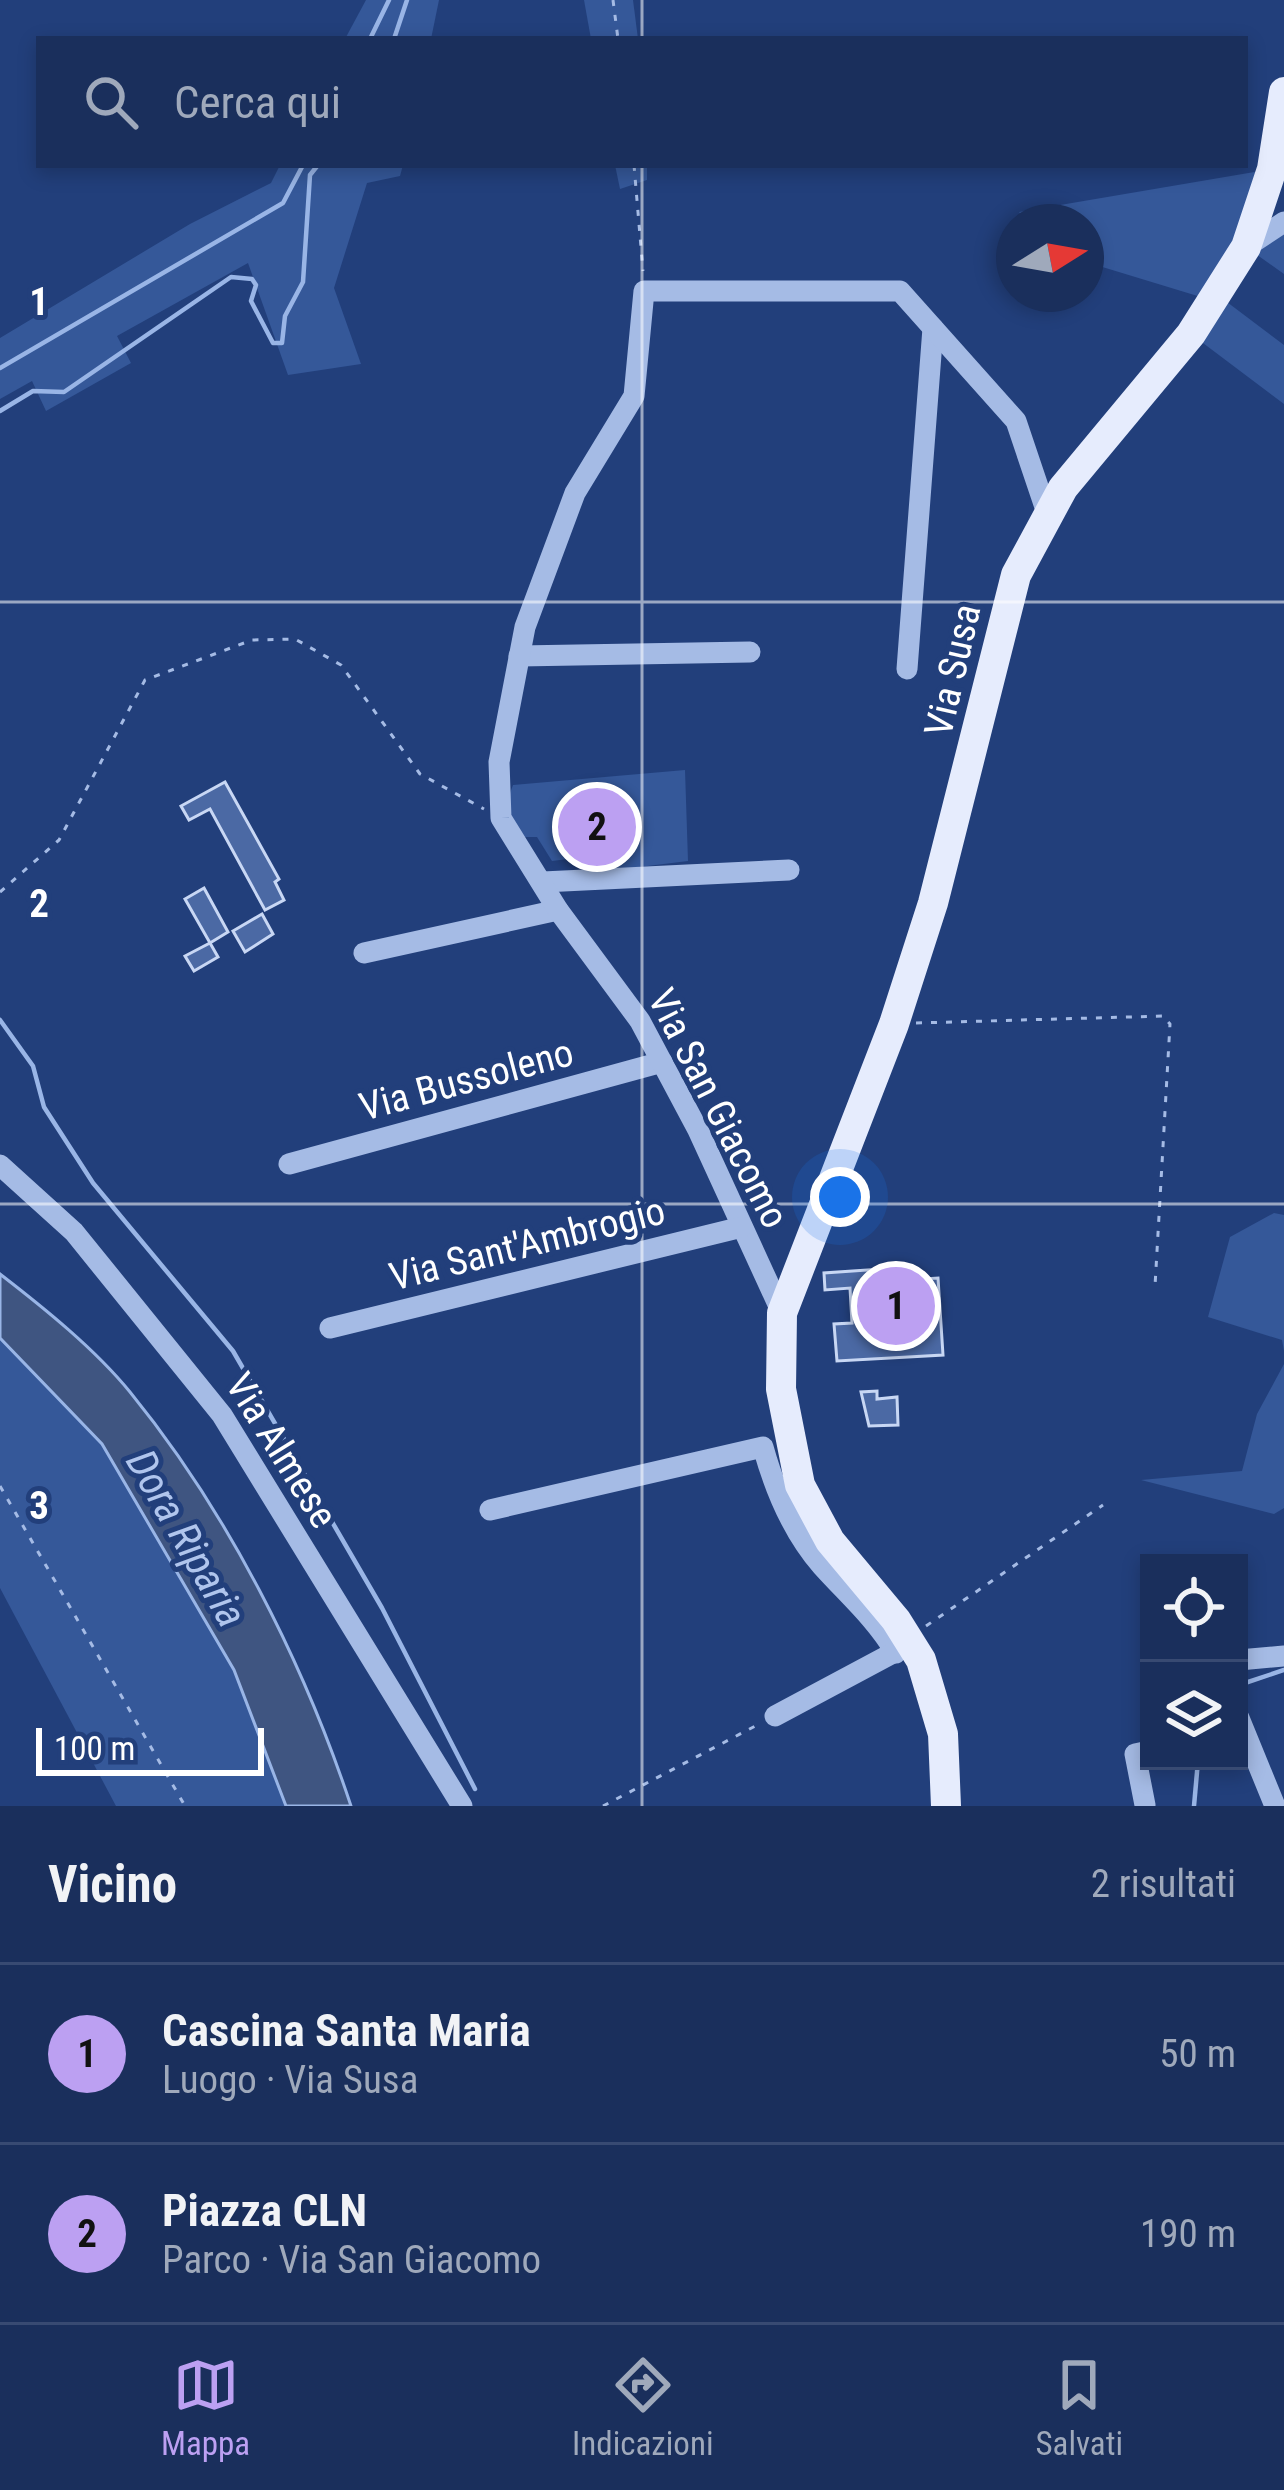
<!DOCTYPE html>
<html lang="it">
<head>
<meta charset="utf-8">
<style>
	body { margin:0; font-family:"Roboto Condensed",sans-serif; background:#233762; color:#f1f3f6 }
	.controls { position:absolute; right:36px; bottom:36px; display:grid; overflow:hidden; border-radius:0px; box-shadow:0 6px 18px #0003 }
	.controls button { width:108px; height:108px; display:grid; place-items:center; padding:0; border:0; border-bottom:3px solid #384a72; background:#1a2f5c; color:#f1f3f6; font:60px sans-serif }
	.compass { position:absolute; left:996px; top:204px; width:108px; height:108px; border-radius:50%; background:#1a2f5c; box-shadow:0 6px 18px #0003; rotate:79deg }
	.scale { position:absolute; left:36px; bottom:30px; width:228px; box-sizing:border-box; padding-left:12px; border:6px solid #fff; border-top:0; font-size:33px; line-height:42px; white-space:nowrap; color:#fff; -webkit-text-stroke:9px #223f7b; paint-order:stroke }
	.you { position:absolute; left:840px; top:1197px; width:42px; height:42px; margin:-30px; border:9px solid #fff; border-radius:50%; background:#1a73e8; box-shadow:0 0 0 18px #1a73e833 }
	.badge { display:grid; place-items:center; width:78px; height:78px; border-radius:50%; background:#bca0f2; color:#111; font-size:39px; font-weight:700 }
	.pin { position:absolute; translate:-50% -50%; border:6px solid #fff; box-shadow:0 3px 12px #0006 }
	.list { margin:0; padding:0; list-style:none }
	h2 { display:flex; justify-content:space-between; align-items:center; height:156px; margin:0; padding:0 48px; font-size:51px }
	h2 small { font-size:39px; font-weight:400; color:#9fa9bb }
	.list li { display:grid; grid-template-columns:78px 1fr auto; gap:36px; align-items:center; box-sizing:border-box; height:180px; padding:0 48px; border-top:3px solid #384a72 }
	.list b { display:block; font-size:45px; white-space:nowrap }
	.list p { margin:0; font-size:39px; white-space:nowrap; color:#9fa9bb }
	.list em { font-size:39px; font-style:normal; color:#9fa9bb }
	.icon { flex:none; width:66px; height:66px; fill:none; stroke:currentColor; stroke-width:2; stroke-linecap:round; stroke-linejoin:round }
	.map { position:relative; flex:none; width:1284px; height:1806px; overflow:hidden }
	.search { position:absolute; background:#1a2f5c; box-shadow:0 6px 18px #0003; left:36px; right:36px; top:36px; height:132px; display:flex; align-items:center; gap:30px; box-sizing:border-box; padding:0 42px; border-radius:0px; color:#9fa9bb; font-size:45px }
	.sheet { height:516px; background:#1a2f5c }
	nav { display:flex; justify-content:space-around; align-items:center; box-sizing:border-box; height:168px; border-top:3px solid #384a72; background:#1a2f5c; font-size:33px; color:#9fa9bb }
	nav a { display:grid; justify-items:center; gap:6px }
	nav .on { color:#bca0f2 }
	.map>svg:first-child { display:block }
</style>
</head>
<body>
<div class="map">
<svg width="1284" height="1806" viewBox="0 0 1284 1806">
	<rect width="100%" height="100%" fill="#223f7b"/>
	<!-- green -->
	<g fill="#355899">
		<path d="M 366,0 L 439,0 L 431,39 L 345,39 Z"/>
		<path d="M 584,0 L 633,0 L 638,39 L 591,39 Z"/>
		<path d="M 280,165 L 403,165 L 400,176 L 367,183 L 334,288 L 361,364 L 288,375 L 248,263 L 117,336 L 131,363 L 46,411 L 32,381 L 0,399 L 0,338 L 190,224 L 271,183 Z"/>
		<path d="M 615,165 L 647,165 L 647,180 L 620,189 Z"/>
		<path d="M 1272,169 L 1257,219 L 1284,222 L 1284,274 L 1246,247 L 1219,296 L 1284,345 L 1284,404 L 1191,334 L 1214,301 L 1086,262 L 1086,222 L 1026,222 L 1019,212 Z"/>
		<path d="M 685,770 L 688,861 L 615,870 L 609,854 L 552,861 L 537,837 L 514,837 L 501,818 L 513,785 Z"/>
		<path d="M 1274,1213 L 1284,1215 L 1284,1351 L 1282,1340 L 1208,1317 L 1230,1237 Z"/>
		<path d="M 0,1338 L 102,1444 L 234,1670 L 286,1806 L 116,1806 L 0,1588 Z"/>
		<path d="M 1284,1364 L 1284,1508 L 1274,1514 L 1141,1480 L 1242,1471 L 1257,1414 Z"/>
	</g>
	<!-- water -->
	<path fill="#3f5581" stroke="#99b5e6" stroke-width="3" d="M 0,1274 C 44,1308 95,1349 130,1392 C 227,1511 303,1661 351,1806 L 286,1806 L 234,1670 L 102,1444 L 0,1338 Z"/>
	<g fill="none" stroke-linecap="round" stroke-linejoin="round">
		<!-- stream -->
		<g stroke="#99b5e6" stroke-width="4.5">
			<path d="M 370,39 L 389,0"/>
			<path d="M 394,39 L 407,0"/>
			<path d="M 0,368 L 283,203 L 303,165"/>
			<path d="M 0,411 L 33,391 L 64,392 L 231,277 L 252,279 L 256,285 L 251,301 L 273,343 L 282,343 L 285,316 L 303,282 L 310,175 L 318,165"/>
			<path d="M 0,1020 L 33,1066 L 44,1107 L 93,1183 L 233,1351 L 382,1608 L 475,1789"/>
			<path d="M 1239,1685 L 1284,1670"/>
			<path d="M 1194,1806 L 1198,1761"/>
		</g>
	</g>
	<!-- building -->
	<g fill="#4b69a4" stroke="#c8d7f4" stroke-width="3">
		<path d="M 225,782 L 279,879 L 275,882 L 284,900 L 265,910 L 210,809 L 189,820 L 181,806 Z"/>
		<path d="M 204,888 L 228,932 L 210,943 L 185,899 Z"/>
		<path d="M 262,914 L 273,934 L 245,952 L 233,931 Z"/>
		<path d="M 210,943 L 218,957 L 194,971 L 185,956 Z"/>
		<path d="M 896,1268 L 895,1276 L 906,1275 L 906,1280 L 938,1278 L 943,1355 L 837,1361 L 834,1324 L 852,1323 L 850,1288 L 825,1290 L 824,1273 Z"/>
		<path d="M 877,1391 L 877,1399 L 897,1397 L 898,1425 L 869,1426 L 861,1392 Z"/>
	</g>
	<g fill="none" stroke-linecap="round" stroke-linejoin="round">
		<!-- path -->
		<g stroke="#a5bbe5" stroke-width="3" stroke-dasharray="6 9" stroke-linecap="butt">
			<path d="M 613,0 L 618,39"/>
			<path d="M 634,165 L 643,271"/>
			<path d="M 0,892 L 59,840 L 145,680 L 252,640 L 295,639 L 341,665 L 420,774 L 484,809"/>
			<path d="M 916,1023 L 1163,1016 L 1170,1024 L 1155,1286"/>
			<path d="M 0,1486 L 185,1806"/>
			<path d="M 926,1626 L 1103,1505"/>
			<path d="M 603,1806 L 761,1723"/>
		</g>
		<!-- minor -->
		<g stroke="#a5bbe5" stroke-width="21">
			<path d="M 1246,247 L 1284,222"/>
			<path d="M 519,656 L 750,652"/>
			<path d="M 907,669 L 933,328"/>
			<path d="M 543,882 L 789,870"/>
			<path d="M 364,953 L 558,910"/>
			<path d="M 289,1164 L 662,1062"/>
			<path d="M 0,1165 L 74,1232 L 222,1415 L 462,1806"/>
			<path d="M 782,1313 L 698,1130 L 640,1021 L 558,910 L 501,818 L 499,762 L 525,627 L 575,493 L 634,396 L 644,291 L 900,291 L 1016,421 L 1047,513"/>
			<path d="M 330,1328 L 742,1227"/>
			<path d="M 490,1510 L 763,1447 C 775,1490 792,1532 822,1566 C 849,1596 875,1618 896,1653"/>
			<path d="M 1239,1660 L 1284,1656"/>
			<path d="M 775,1716 L 906,1646"/>
			<path d="M 1239,1718 L 1275,1806"/>
			<path d="M 1145,1805 L 1135,1754 L 1149,1751"/>
		</g>
		<!-- major -->
		<path stroke="#e6ecfd" stroke-width="30" d="M 946,1806 L 943,1734 L 921,1660 L 896,1620 L 830,1541 L 800,1485 L 781,1389 L 782,1313 L 894,1024 L 933,903 L 1016,575 L 1063,488 L 1191,334 L 1246,247 L 1272,169 L 1284,92"/>
	</g>
	<!-- grid -->
	<path fill="none" stroke="#fff" stroke-width="3" stroke-opacity="0.55" d="M 642,0 L 642,39M 642,165 L 642,1806M 0,602 L 1284,602M 0,1204 L 1284,1204"/>
	<g text-anchor="middle" stroke-width="10" stroke-linejoin="round" paint-order="stroke">
		<!-- street labels -->
		<g font-size="39" fill="#fff" stroke="#223f7b">
			<text transform="translate(952 670) rotate(-77)" y="14">Via Susa</text>
			<text transform="translate(466 1079) rotate(-15)" y="14">Via Bussoleno</text>
			<text transform="translate(719 1108) rotate(63)" y="14">Via San Giacomo</text>
			<text transform="translate(527 1243) rotate(-14)" y="14">Via Sant'Ambrogio</text>
			<text transform="translate(282 1450) rotate(58)" y="14">Via Almese</text>
		</g>
		<!-- water labels -->
		<g font-size="42" font-style="italic" fill="#b0c5ed" stroke="#223f7b">
			<text transform="translate(187 1538) rotate(60)" y="15">Dora Riparia</text>
		</g>
	</g>
	<g font-size="39" text-anchor="middle" font-weight="bold" fill="#fff" stroke="#223f7b" stroke-width="10" stroke-linejoin="round" paint-order="stroke">
		<text x="39" y="315">1</text>
		<text x="39" y="917">2</text>
		<text x="39" y="1519">3</text>
	</g>
</svg>
<div class="controls">
<button><svg class="icon" aria-label="locate" viewBox="0 0 24 24"><circle cx="12" cy="12" r="6"/><path d="M12 2v4M12 18v4M2 12h4M18 12h4"/></svg></button>
<button><svg class="icon" aria-label="layers" viewBox="0 0 24 24"><path d="M12 4l9 5-9 5-9-5zM3 14l9 5 9-5"/></svg></button>
</div>
<svg class="compass" viewBox="-18 -18 36 36"><path d="M0-13l5 13h-10z" fill="#e53935"/><path d="M0 13l5-13h-10z" fill="#9fa9bb"/></svg>
<div class="scale">100 m</div>
<div class="you"></div>
<div class="pin badge" style="left:896px;top:1306px">1</div>
<div class="pin badge" style="left:597px;top:827px">2</div>
<div class="search"><svg class="icon" aria-label="search" viewBox="0 0 24 24"><circle cx="10" cy="10" r="6"/><path d="M15 15l6 6"/></svg>Cerca qui</div>
</div>
<section class="sheet">
<h2>Vicino<small>2 risultati</small></h2>
<ul class="list">
<li><span class="badge">1</span><div><b>Cascina Santa Maria</b><p>Luogo · Via Susa</p></div><em>50 m</em></li>
<li><span class="badge">2</span><div><b>Piazza CLN</b><p>Parco · Via San Giacomo</p></div><em>190 m</em></li>
</ul>
</section>
<nav>
<a class="on"><svg class="icon" aria-label="map" viewBox="0 0 24 24"><path d="M3 6l6-2 6 2 6-2v14l-6 2-6-2-6 2zM9 4v14M15 6v14"/></svg>Mappa</a>
<a><svg class="icon" aria-label="directions" viewBox="0 0 24 24"><path d="M12 3l9 9-9 9-9-9zM9 14v-3h6M13 9l2 2-2 2"/></svg>Indicazioni</a>
<a><svg class="icon" aria-label="saved" viewBox="0 0 24 24"><path d="M7 4h10v16l-5-4-5 4z"/></svg>Salvati</a>
</nav>
</body>
</html>
